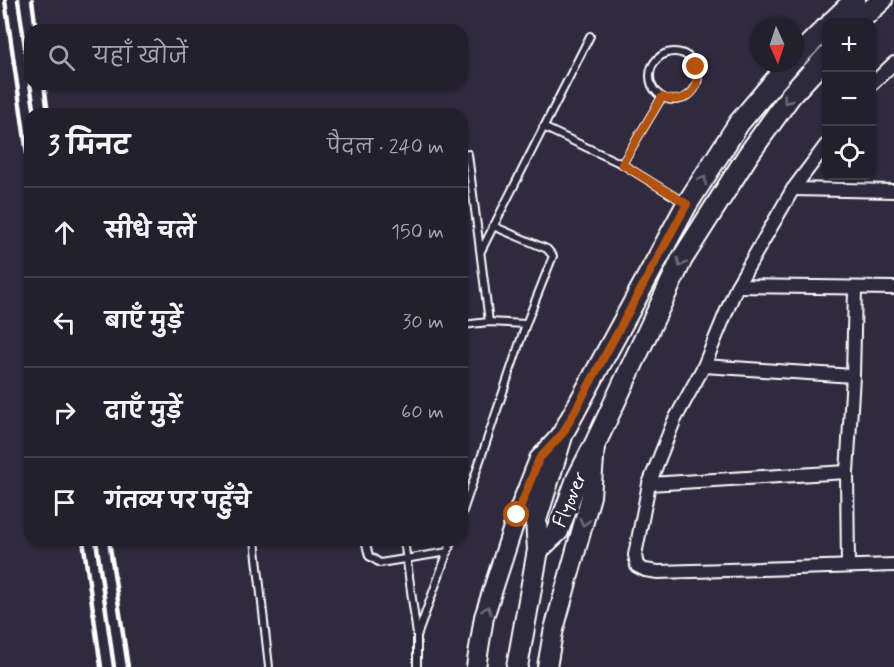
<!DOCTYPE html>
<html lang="hi">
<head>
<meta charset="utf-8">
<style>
	body { margin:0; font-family:Mynerve,"Playpen Sans Deva",sans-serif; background:#2f2d3a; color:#f1f3f6 }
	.controls { position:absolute; right:18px; top:18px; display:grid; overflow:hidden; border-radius:12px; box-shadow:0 2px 4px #0004 }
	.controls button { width:54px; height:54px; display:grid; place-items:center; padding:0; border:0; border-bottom:2px solid #403e4a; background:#23202e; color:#f1f3f6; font:30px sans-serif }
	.compass { position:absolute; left:750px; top:18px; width:54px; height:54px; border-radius:50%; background:#23202e; box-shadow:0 2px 4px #0004; rotate:177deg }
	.stop { position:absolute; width:18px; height:18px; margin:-14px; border:4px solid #b45309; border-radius:50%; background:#fff }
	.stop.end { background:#b45309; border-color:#fff; box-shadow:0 2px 6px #0008 }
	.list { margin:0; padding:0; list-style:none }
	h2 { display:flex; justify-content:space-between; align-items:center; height:78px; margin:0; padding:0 24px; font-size:26px }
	h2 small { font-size:20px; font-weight:400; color:#a3a3aa }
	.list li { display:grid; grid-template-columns:39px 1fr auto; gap:18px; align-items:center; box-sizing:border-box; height:90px; padding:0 24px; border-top:2px solid #403e4a }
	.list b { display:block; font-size:22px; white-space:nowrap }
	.list em { font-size:20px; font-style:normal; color:#a3a3aa }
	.icon { flex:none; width:33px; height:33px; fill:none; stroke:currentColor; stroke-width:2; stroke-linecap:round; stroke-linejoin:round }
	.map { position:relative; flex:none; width:894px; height:667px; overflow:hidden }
	.search { position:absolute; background:#23202e; box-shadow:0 2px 4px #0004; left:24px; top:24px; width:444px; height:66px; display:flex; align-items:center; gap:15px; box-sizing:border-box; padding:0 21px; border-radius:18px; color:#a3a3aa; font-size:22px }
	.panel { position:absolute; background:#23202e; box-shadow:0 2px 4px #0004; left:24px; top:108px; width:444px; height:438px; border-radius:18px }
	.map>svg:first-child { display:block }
</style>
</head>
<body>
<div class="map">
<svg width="894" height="667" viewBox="0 0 894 667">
	<rect width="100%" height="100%" fill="#2f2a3d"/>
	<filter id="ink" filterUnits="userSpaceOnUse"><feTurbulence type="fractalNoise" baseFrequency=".0167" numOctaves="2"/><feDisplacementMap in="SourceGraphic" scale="12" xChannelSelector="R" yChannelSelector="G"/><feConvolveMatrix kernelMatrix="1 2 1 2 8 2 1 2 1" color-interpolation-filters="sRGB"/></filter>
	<g filter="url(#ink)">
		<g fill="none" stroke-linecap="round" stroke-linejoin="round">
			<defs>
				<g id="service">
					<circle cx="674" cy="76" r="24"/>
					<path d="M 543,127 L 622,164 L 685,203"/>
					<path d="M 468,154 L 489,322"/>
					<path d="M 622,164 L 662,97"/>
					<path d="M 481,251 L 590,36"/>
					<path d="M 462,325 L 489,322 L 526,324"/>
					<path d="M 462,514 L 526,324 L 553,256 L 547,249 L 493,226"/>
					<path d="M 255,540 L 269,667"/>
					<path d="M 365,540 L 369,556 L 380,563 L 448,552"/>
					<path d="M 404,540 L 417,635"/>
					<path d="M 417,667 L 417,636 L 452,540"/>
				</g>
				<g id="minor">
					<path d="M 872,84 L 894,63"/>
					<path d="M 826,145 L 793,189 L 737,286 L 704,366 L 674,421 L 649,484 L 635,555 L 637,566 L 645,570 L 658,572 L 894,565"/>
					<path d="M 793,189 L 894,191"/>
					<path d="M 737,286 L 894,288"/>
					<path d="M 704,366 L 853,376"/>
					<path d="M 649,484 L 847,472"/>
					<path d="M 848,566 L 847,472 L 853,376 L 855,289"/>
				</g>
				<g id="secondary">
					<path d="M 476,667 L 484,617 L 517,515 L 539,459 L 563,433"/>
					<path d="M 547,667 L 553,633 L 591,496 L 595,446"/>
				</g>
				<g id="primary">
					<path d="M 832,22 L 855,0"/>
					<path d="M 858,22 L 882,0"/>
					<path d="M 795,59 L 826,28"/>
					<path d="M 538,550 L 558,531 L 577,479 L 595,444 L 682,259 L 748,155 L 791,95 L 826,57"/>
					<path d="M 517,667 L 538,550 L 536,520 L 563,433 L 687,204 L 739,123 L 790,63"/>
				</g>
			</defs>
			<!-- service casing -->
			<use href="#service" stroke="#fff" stroke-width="10"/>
			<!-- minor casing -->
			<use href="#minor" stroke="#fff" stroke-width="16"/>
			<!-- secondary casing -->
			<use href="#secondary" stroke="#fff" stroke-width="22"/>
			<!-- primary casing -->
			<use href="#primary" stroke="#fff" stroke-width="24"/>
			<!-- service -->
			<use href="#service" stroke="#2f2a3d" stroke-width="6"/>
			<!-- minor -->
			<use href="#minor" stroke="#2f2a3d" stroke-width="12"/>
			<!-- secondary -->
			<use href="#secondary" stroke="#2f2a3d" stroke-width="18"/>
			<!-- primary -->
			<use href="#primary" stroke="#2f2a3d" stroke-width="20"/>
			<!-- rail -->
			<g stroke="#fff" stroke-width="4.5">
				<path d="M 5,0 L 30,175"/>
				<path d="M 18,0 L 30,81"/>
				<path d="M 32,0 L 36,30"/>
				<path d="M 30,84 L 35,114"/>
				<path d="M 44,84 L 48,114"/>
				<path d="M 83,540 L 101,667"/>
				<path d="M 96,540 L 114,667"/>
				<path d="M 109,540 L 128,667"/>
			</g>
		</g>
		<!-- one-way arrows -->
		<defs><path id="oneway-chevron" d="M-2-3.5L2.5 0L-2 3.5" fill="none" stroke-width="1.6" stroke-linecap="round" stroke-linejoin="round" transform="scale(1.5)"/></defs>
		<g stroke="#6d6a77">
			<use href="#oneway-chevron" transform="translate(787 100) rotate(127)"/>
			<use href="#oneway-chevron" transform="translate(703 180) rotate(-58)"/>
			<use href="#oneway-chevron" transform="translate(681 263) rotate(117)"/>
			<use href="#oneway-chevron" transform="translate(584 522) rotate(105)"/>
			<use href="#oneway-chevron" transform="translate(487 610) rotate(-73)"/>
		</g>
	</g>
	<g fill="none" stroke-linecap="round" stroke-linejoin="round" filter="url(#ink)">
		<!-- route -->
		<path stroke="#b45309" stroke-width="8" d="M 517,515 L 539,459 L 563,433 L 687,204 L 622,164 L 662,97 C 685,105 703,91 696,67"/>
	</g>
	<g text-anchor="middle" stroke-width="6" stroke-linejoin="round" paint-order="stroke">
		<!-- street labels -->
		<g font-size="20" fill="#fff" stroke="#2f2a3d">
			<text transform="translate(569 499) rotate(-67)" y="7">Flyover</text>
		</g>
	</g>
</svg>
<div class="controls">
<button>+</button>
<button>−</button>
<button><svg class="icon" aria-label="locate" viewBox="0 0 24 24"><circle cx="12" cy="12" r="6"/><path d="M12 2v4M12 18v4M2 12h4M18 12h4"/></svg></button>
</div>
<svg class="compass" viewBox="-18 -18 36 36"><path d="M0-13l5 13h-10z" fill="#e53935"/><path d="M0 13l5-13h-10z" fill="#a3a3aa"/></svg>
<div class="stop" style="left:517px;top:515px"></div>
<div class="stop end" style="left:696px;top:67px"></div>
<div class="search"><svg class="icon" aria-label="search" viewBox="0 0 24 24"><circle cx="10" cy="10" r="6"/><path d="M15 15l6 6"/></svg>यहाँ खोजें</div>
<section class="panel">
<h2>3 मिनट<small>पैदल · 240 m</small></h2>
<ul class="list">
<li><svg class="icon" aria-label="ahead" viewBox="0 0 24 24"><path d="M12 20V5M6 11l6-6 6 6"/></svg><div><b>सीधे चलें</b></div><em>150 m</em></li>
<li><svg class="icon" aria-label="left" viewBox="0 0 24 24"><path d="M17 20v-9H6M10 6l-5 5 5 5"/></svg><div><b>बाएँ मुड़ें</b></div><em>30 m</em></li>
<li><svg class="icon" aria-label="right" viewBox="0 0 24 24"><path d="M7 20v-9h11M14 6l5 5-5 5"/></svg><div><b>दाएँ मुड़ें</b></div><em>60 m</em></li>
<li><svg class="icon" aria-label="arrive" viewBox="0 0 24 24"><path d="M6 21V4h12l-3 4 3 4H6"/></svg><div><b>गंतव्य पर पहुँचे</b></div></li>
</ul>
</section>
</div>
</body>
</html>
